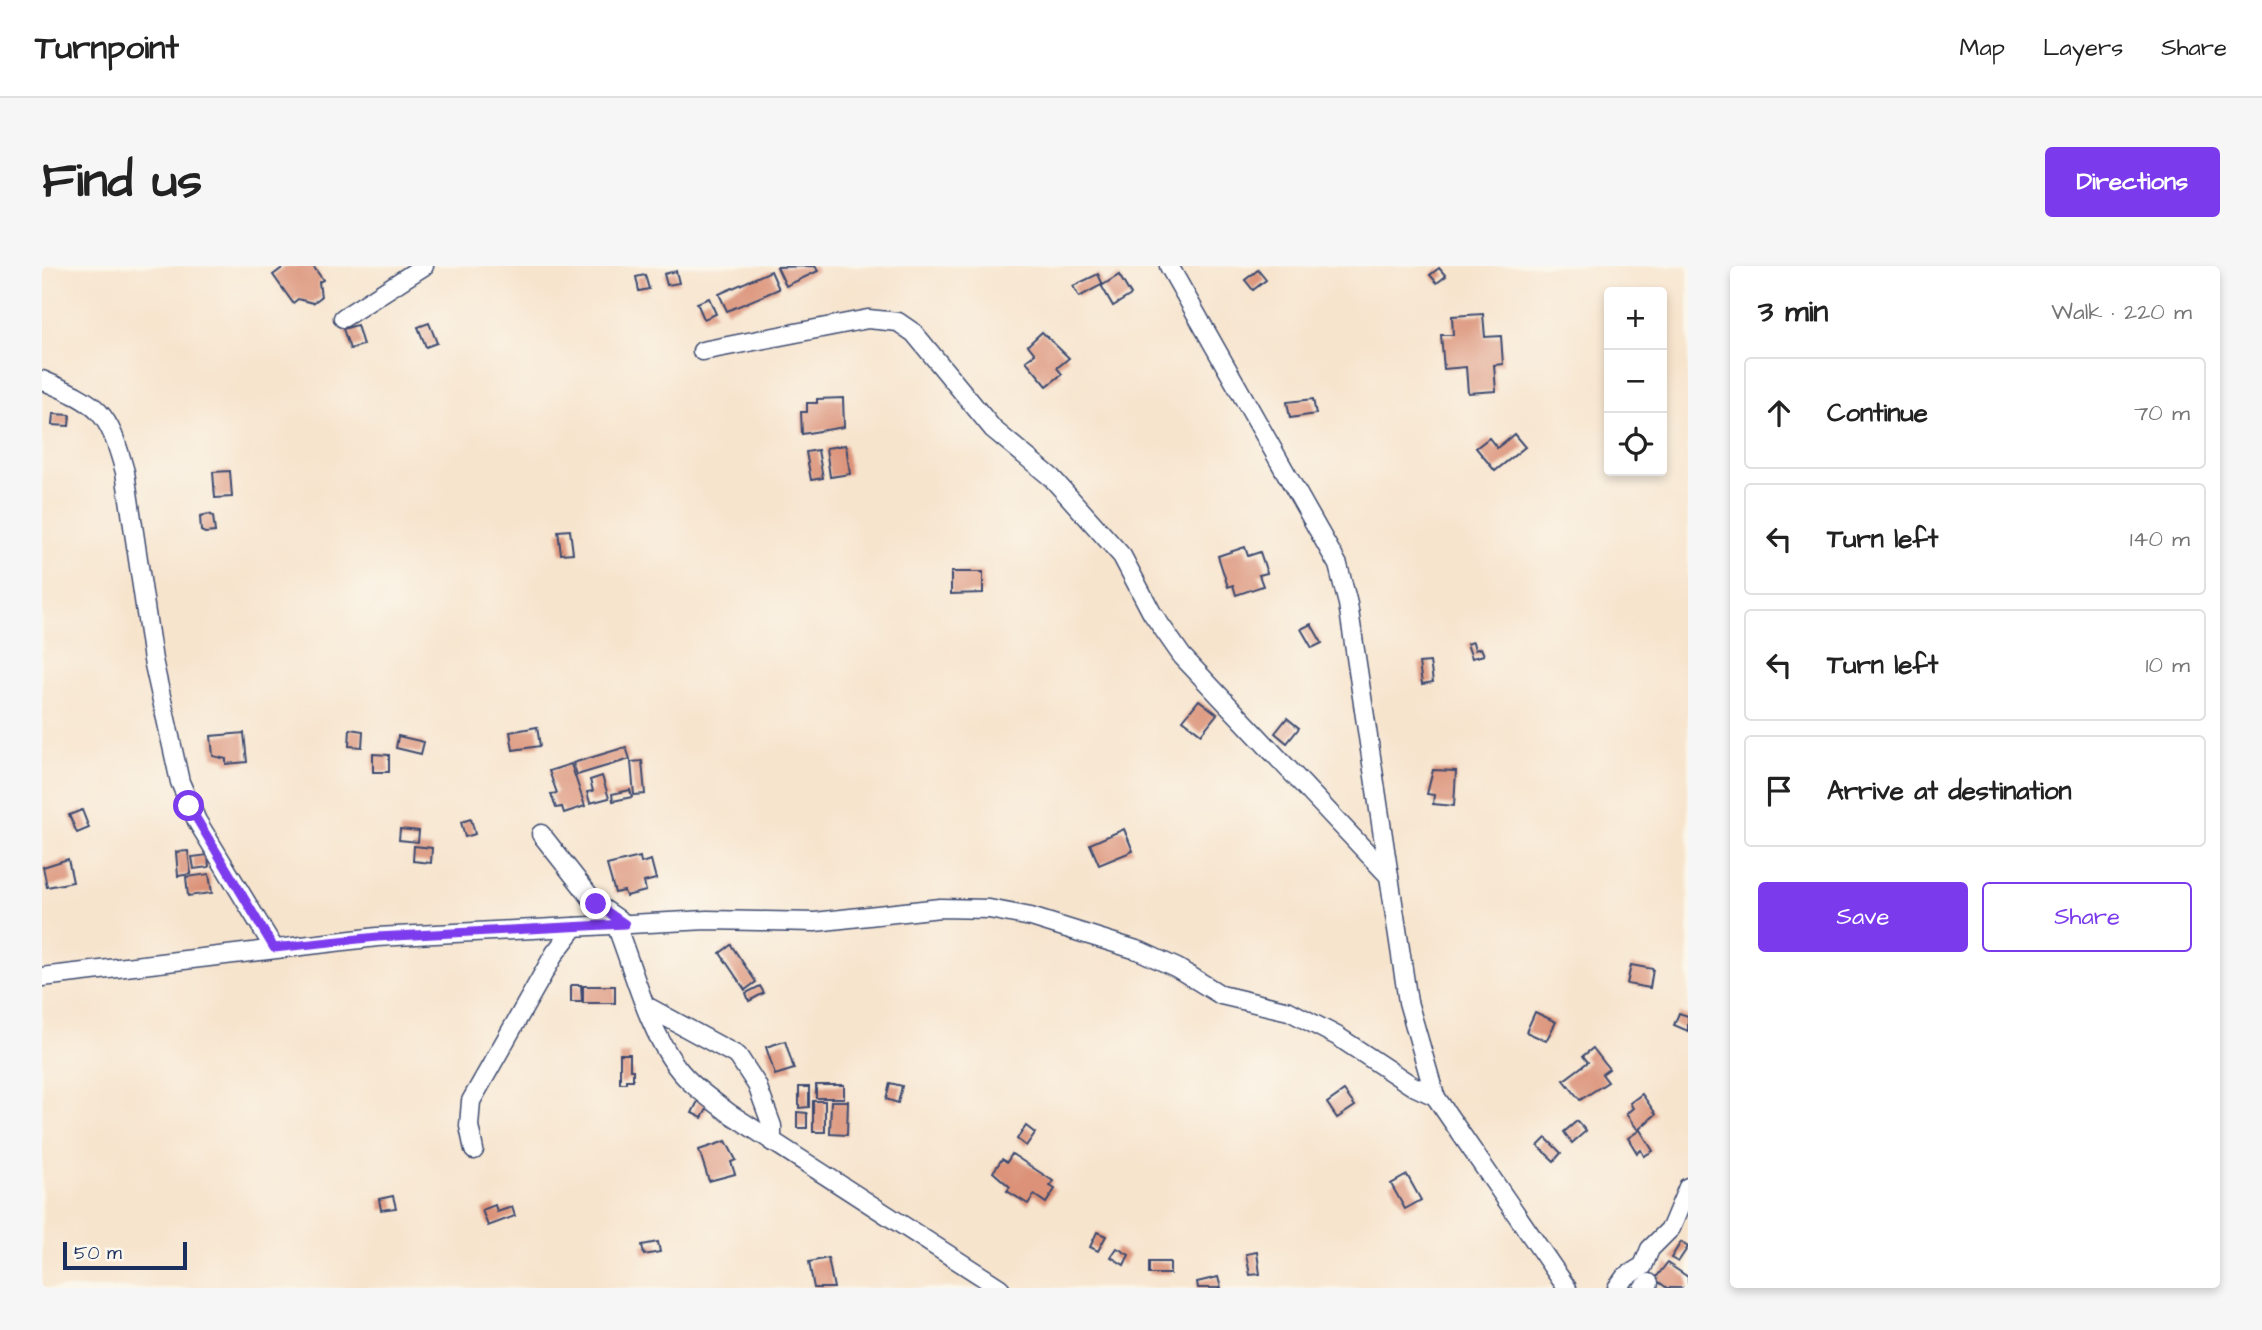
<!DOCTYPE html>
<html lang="en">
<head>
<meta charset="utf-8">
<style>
	body { margin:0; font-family:"Architects Daughter",sans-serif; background:#f6f6f6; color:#222 }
	.controls { position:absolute; right:21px; top:21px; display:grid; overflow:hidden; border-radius:7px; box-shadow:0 4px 10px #0003 }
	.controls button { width:63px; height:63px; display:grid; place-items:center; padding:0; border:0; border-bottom:2px solid #e0e0e0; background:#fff; color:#222; font:35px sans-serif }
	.scale { position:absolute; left:21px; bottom:18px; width:124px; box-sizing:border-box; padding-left:7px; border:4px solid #1b2f5e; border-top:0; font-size:19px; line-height:24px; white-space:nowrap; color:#1b2f5e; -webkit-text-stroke:5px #fbf7ec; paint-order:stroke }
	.stop { position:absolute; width:21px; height:21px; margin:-16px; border:5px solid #7c3aed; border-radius:50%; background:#fff }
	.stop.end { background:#7c3aed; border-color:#fff; box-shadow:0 2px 7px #0008 }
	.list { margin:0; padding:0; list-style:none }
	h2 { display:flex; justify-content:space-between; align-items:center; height:91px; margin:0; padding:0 28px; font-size:30px }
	h2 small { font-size:23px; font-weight:400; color:#767676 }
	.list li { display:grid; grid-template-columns:46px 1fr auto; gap:21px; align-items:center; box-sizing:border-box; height:112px; margin:0 14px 14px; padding:0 14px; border:2px solid #e0e0e0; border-radius:7px }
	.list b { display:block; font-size:26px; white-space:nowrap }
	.list em { font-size:23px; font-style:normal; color:#767676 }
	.actions { display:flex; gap:14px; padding:21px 28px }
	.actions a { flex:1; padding:16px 0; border:2px solid #7c3aed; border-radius:7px; text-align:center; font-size:24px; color:#7c3aed }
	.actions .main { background:#7c3aed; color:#fff }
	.icon { flex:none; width:38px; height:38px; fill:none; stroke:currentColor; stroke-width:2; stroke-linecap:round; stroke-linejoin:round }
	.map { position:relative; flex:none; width:1646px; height:1022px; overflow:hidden; border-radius:7px }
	header { display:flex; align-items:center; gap:42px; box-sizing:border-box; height:98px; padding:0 35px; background:#fff; border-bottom:2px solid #e0e0e0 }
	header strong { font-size:33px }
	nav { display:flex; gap:38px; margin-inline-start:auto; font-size:24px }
	.intro { display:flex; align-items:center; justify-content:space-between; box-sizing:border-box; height:168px; padding:0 42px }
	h1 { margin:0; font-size:49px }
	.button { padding:18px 32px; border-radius:7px; background:#7c3aed; color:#fff; font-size:24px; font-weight:700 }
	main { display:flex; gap:42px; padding:0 42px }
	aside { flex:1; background:#fff; border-radius:7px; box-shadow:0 4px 10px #0003 }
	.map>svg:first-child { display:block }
</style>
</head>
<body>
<header>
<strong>Turnpoint</strong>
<nav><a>Map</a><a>Layers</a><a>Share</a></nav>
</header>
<div class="intro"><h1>Find us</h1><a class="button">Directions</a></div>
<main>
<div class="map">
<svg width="1646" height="1022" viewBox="0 0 1646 1022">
	<rect width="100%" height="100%" fill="#fbf7ec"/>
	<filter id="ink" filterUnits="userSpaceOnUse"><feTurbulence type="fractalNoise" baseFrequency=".0143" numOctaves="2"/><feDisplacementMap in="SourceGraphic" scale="14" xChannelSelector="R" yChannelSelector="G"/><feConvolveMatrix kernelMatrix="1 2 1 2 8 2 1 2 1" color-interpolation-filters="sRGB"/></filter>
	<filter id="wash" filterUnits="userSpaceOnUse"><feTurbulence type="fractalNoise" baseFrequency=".00686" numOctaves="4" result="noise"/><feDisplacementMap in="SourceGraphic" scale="28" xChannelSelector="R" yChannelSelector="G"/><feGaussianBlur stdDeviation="1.57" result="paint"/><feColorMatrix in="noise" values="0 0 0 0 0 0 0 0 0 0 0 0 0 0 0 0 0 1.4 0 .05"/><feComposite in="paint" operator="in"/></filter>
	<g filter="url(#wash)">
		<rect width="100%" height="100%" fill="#f7e4cd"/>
		<g id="blocks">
			<!-- building -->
			<g fill="#db9278">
				<path d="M 243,0 L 271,0 L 281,14 L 277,16 L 279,31 L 271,37 L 256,33 L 251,37 L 231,9 Z"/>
				<path d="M 773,0 L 776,5 L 744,20 L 735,1 Z"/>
				<path d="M 1397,2 L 1404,10 L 1395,17 L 1388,9 Z"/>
				<path d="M 1216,4 L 1224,14 L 1211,24 L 1203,14 Z"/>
				<path d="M 634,5 L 637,17 L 625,19 L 622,8 Z"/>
				<path d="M 729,5 L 737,23 L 685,45 L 677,28 Z"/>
				<path d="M 1056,8 L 1061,19 L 1077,9 L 1089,29 L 1071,40 L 1059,19 L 1037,31 L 1031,20 Z"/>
				<path d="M 603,9 L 607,23 L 597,25 L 594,11 Z"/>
				<path d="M 667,32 L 674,48 L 662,53 L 655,37 Z"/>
				<path d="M 1441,48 L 1443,71 L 1459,70 L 1461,98 L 1452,99 L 1454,125 L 1426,127 L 1424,101 L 1402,103 L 1399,69 L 1411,69 L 1410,50 Z"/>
				<path d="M 387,57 L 395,77 L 384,81 L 376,61 Z"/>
				<path d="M 315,59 L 321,79 L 308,83 L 301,63 Z"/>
				<path d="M 1000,66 L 1027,92 L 1015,102 L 1020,108 L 1005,120 L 984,95 L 993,88 L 986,79 Z"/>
				<path d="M 801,132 L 802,161 L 760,168 L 759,146 L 765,146 L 765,137 L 775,137 L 775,133 Z"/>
				<path d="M 1271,133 L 1274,148 L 1248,152 L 1245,136 Z"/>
				<path d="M 11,148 L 28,149 L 27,160 L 10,159 Z"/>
				<path d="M 1472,168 L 1483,181 L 1453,205 L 1434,182 L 1447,172 L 1455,182 Z"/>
				<path d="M 804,179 L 808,208 L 788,211 L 784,182 Z"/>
				<path d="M 776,184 L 781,212 L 769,214 L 764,186 Z"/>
				<path d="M 188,205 L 190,231 L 173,232 L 171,206 Z"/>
				<path d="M 167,248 L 171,250 L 173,266 L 163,267 L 159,265 L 158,250 Z"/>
				<path d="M 528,264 L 531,287 L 519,288 L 516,265 Z"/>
				<path d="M 1203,281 L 1206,290 L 1218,286 L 1225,307 L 1217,309 L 1221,320 L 1194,329 L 1191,319 L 1186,321 L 1176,290 Z"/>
				<path d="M 909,306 L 941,306 L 941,327 L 909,328 Z"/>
				<path d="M 1269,358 L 1280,377 L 1270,382 L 1259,363 Z"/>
				<path d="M 1431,376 L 1433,384 L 1439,382 L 1442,389 L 1430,392 L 1425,378 Z"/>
				<path d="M 1388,396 L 1391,416 L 1380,418 L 1377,397 Z"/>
				<path d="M 1157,434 L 1175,448 L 1159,468 L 1141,454 Z"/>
				<path d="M 1245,452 L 1257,462 L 1245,477 L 1233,467 Z"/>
				<path d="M 495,461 L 498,480 L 471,484 L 468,466 Z"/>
				<path d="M 308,463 L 321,465 L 320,481 L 307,480 Z"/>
				<path d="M 202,467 L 205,496 L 184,498 L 184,493 L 171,490 L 169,470 Z"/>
				<path d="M 356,470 L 382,476 L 379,488 L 354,482 Z"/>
				<path d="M 584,481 L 588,493 L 535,509 L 531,497 Z"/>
				<path d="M 331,488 L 347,489 L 347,506 L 331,506 Z"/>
				<path d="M 600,495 L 603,528 L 592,529 L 589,496 Z"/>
				<path d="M 529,498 L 543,540 L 522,547 L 520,541 L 514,542 L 509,528 L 515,527 L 507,505 Z"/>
				<path d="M 1391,504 L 1414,505 L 1412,540 L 1391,538 L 1392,529 L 1385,528 Z"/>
				<path d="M 560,510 L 567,532 L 548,537 L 545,526 L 551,525 L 548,514 Z"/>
				<path d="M 588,524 L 590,531 L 571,535 L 570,528 Z"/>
				<path d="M 40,544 L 47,562 L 35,567 L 27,549 Z"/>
				<path d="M 429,553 L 433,568 L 423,571 L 419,556 Z"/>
				<path d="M 358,563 L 377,565 L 376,576 L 357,574 Z"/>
				<path d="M 1082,563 L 1091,585 L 1057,599 L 1048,578 Z"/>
				<path d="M 372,580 L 390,582 L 389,597 L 371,595 Z"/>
				<path d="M 146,585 L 149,608 L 136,610 L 134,586 Z"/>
				<path d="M 166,589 L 167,601 L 152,603 L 150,591 Z"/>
				<path d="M 598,591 L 599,597 L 609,594 L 614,613 L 602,616 L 604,625 L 584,630 L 582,625 L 573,627 L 565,599 Z"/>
				<path d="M 26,593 L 31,616 L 5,621 L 1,601 Z"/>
				<path d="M 167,608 L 170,627 L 146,630 L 144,611 Z"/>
				<path d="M 689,679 L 714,716 L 703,724 L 678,687 Z"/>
				<path d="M 1589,699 L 1611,703 L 1608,722 L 1585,718 Z"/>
				<path d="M 529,719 L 539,719 L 540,736 L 529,736 Z"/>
				<rect x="541" y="720" width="32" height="17"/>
				<path d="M 718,720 L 722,727 L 707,735 L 704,727 Z"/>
				<path d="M 1493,746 L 1514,756 L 1504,775 L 1484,766 Z"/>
				<path d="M 1637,747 L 1646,750 L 1646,765 L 1632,759 Z"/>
				<path d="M 743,775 L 752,803 L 733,809 L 724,781 Z"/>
				<path d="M 1551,782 L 1567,803 L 1560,808 L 1566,816 L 1538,834 L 1522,814 L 1546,796 L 1541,790 Z"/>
				<path d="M 578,788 L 588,788 L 588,804 L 591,804 L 591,814 L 584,814 L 584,817 L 578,817 Z"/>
				<path d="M 848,817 L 860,820 L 856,837 L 844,833 Z"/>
				<rect x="774" y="819" width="28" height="13"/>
				<path d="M 757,821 L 767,821 L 767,841 L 757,842 Z"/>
				<path d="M 1302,825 L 1313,840 L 1295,852 L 1285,837 Z"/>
				<path d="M 1600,828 L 1614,848 L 1596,864 L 1584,848 L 1591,842 L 1588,837 Z"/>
				<path d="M 659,829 L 670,834 L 660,852 L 650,847 Z"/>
				<rect x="771" y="835" width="12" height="31"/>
				<path d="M 789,835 L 806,835 L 805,869 L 788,868 Z"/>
				<path d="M 755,846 L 765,847 L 765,862 L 755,862 Z"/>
				<path d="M 1535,855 L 1544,865 L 1530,877 L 1522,866 Z"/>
				<path d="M 984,860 L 993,867 L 984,880 L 975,873 Z"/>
				<path d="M 1598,864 L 1611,885 L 1602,890 L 1599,884 L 1595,887 L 1586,872 Z"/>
				<path d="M 1504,872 L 1519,887 L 1512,895 L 1496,880 Z"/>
				<path d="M 684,875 L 694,894 L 689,896 L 693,908 L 667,915 L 657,884 Z"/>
				<path d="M 970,888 L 1011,915 L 1008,920 L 1013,923 L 1004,937 L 992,929 L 986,938 L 965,925 L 968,921 L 951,906 L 960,893 L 965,896 Z"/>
				<path d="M 1365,909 L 1379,934 L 1363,943 L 1349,918 Z"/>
				<path d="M 351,930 L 354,942 L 339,944 L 337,933 Z"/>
				<path d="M 453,939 L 455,946 L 470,941 L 473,950 L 446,960 L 440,944 Z"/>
				<path d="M 1055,966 L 1064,970 L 1056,985 L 1048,981 Z"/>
				<path d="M 616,976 L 618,986 L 602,989 L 600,979 Z"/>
				<path d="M 1639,976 L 1646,981 L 1636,996 L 1629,992 Z"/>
				<path d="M 1075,982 L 1087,989 L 1082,999 L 1069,991 Z"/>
				<path d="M 1215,986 L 1218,1008 L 1208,1009 L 1204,988 Z"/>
				<path d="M 786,992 L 792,1022 L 772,1022 L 767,996 Z"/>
				<rect x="1107" y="996" width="21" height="12"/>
				<path d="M 1625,997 L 1646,1011 L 1646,1022 L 1625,1022 L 1613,1013 Z"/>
				<path d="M 1176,1011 L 1179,1022 L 1156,1022 L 1155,1016 Z"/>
			</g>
		</g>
	</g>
	<g filter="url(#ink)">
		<use href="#blocks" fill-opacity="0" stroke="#3c4a6f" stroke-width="2"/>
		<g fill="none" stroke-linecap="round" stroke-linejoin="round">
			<defs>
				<g id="street">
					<path d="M 1127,0 L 1296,299 L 1306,338 L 1366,736 L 1393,830 L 1525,1022"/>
					<path d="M 301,52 L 382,0"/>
					<path d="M 660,85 L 826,53 L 856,56 L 872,67 L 951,163 L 1010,212 L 1080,290 L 1110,347 L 1140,390 L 1347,610"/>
					<path d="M 0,114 C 58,139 66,144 83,206 L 111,394 L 138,516 L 155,555 L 232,682"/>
					<path d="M 499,568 L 554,638 L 583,658"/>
					<path d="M 574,659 C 592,705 605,760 634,800 C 648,819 669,833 687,847 L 958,1022"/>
					<path d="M 0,711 L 335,671 L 665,654 L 773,656 L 898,642 L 947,643 L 989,651 L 1098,685 L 1135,702 L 1179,729 L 1247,745 L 1295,770 L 1369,819 L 1393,830"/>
					<path d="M 606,741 L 696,790 L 715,819 L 730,860 L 730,876"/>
					<path d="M 432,884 L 427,860 L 429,835 L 513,687 L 533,661"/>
					<path d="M 1575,1022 L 1583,1011 L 1601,1000 L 1608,983 L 1629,962 L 1646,921"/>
					<path d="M 1601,1022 L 1607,1017"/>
				</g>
			</defs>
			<!-- street casing -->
			<use href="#street" stroke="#3c4a6f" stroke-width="21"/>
			<!-- street -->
			<use href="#street" stroke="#fff" stroke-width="18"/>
		</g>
	</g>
	<g fill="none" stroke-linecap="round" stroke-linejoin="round" filter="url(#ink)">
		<!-- route -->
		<path stroke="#7c3aed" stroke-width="9" d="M 147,540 L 232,682 L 335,671 L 583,658 L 554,638"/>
	</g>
</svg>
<div class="controls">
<button>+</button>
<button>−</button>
<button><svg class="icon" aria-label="locate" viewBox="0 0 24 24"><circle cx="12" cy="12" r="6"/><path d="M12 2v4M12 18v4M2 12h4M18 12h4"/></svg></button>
</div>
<div class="scale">50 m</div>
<div class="stop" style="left:147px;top:540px"></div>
<div class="stop end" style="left:554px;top:638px"></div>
</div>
<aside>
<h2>3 min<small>Walk · 220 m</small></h2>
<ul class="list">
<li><svg class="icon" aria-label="ahead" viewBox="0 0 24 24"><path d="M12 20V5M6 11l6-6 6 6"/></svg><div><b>Continue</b></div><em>70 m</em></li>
<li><svg class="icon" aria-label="left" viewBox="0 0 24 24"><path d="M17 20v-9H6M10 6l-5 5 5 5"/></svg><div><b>Turn left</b></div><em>140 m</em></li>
<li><svg class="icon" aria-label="left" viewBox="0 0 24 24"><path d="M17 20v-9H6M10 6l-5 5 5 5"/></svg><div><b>Turn left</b></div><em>10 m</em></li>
<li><svg class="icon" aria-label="arrive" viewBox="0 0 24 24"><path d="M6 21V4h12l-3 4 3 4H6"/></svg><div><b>Arrive at destination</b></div></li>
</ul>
<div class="actions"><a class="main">Save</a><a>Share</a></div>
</aside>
</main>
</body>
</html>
